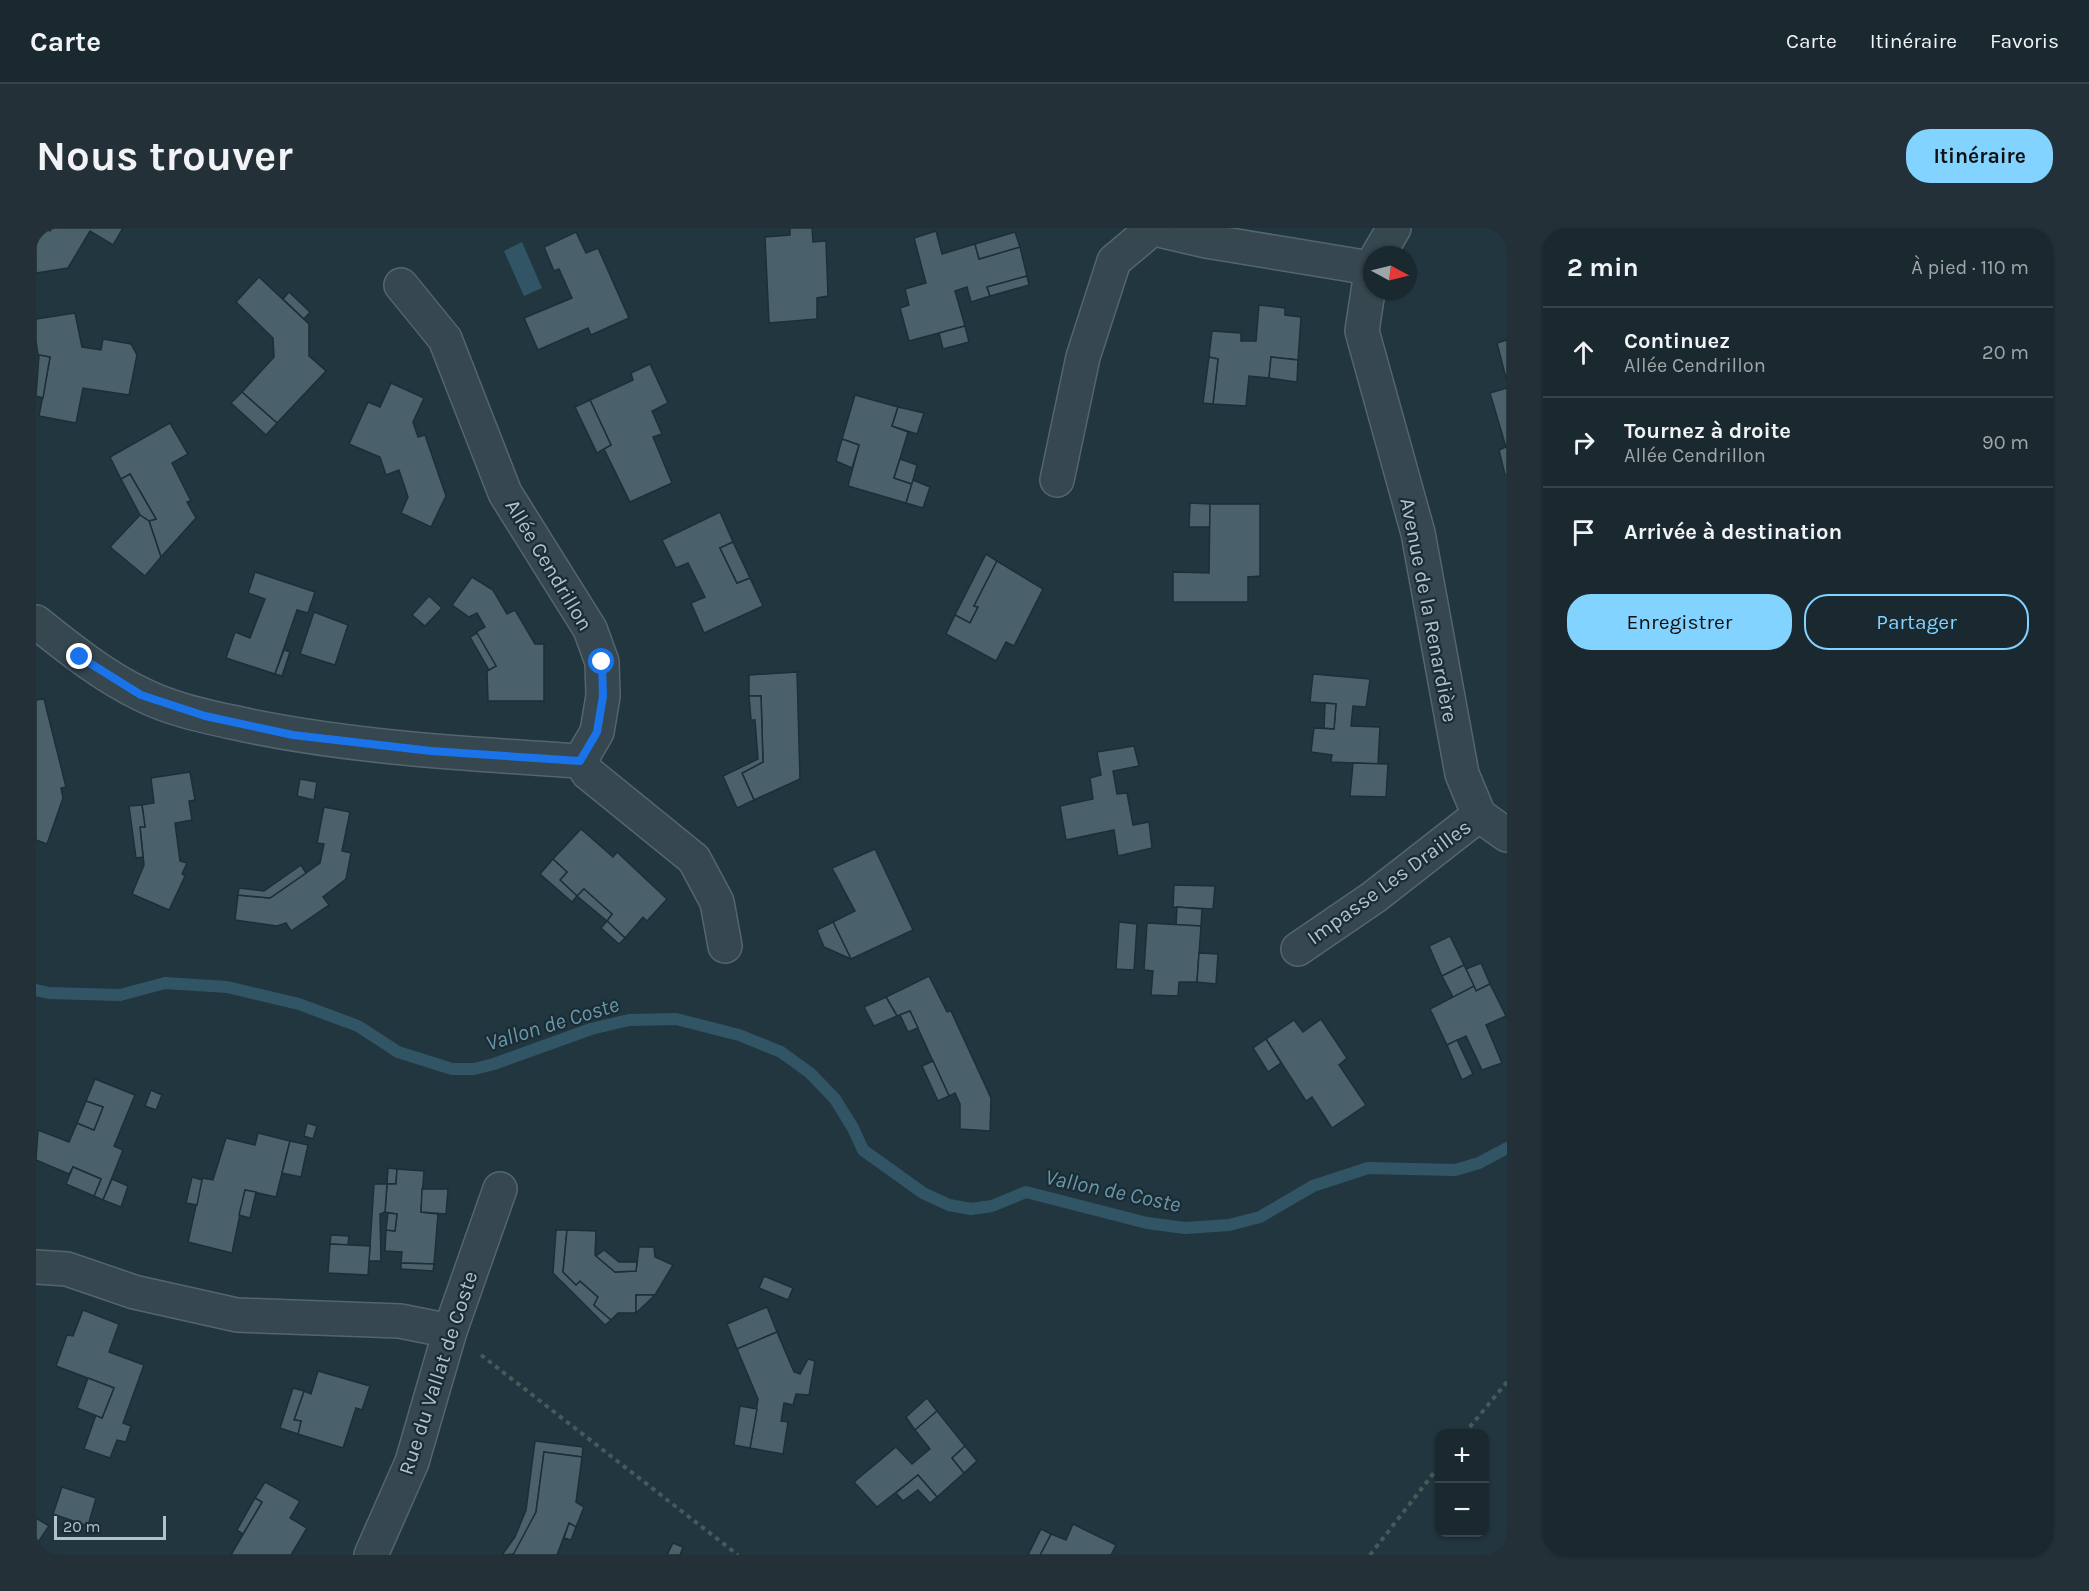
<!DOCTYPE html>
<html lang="fr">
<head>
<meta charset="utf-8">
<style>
	body { margin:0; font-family:Karla,sans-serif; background:#233037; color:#f1f3f6 }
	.controls { position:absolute; right:18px; bottom:18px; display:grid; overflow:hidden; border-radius:12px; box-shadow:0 2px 4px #0004 }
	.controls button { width:54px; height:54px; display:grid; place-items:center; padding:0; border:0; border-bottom:2px solid #38444b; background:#1a282f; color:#f1f3f6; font:30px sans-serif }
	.compass { position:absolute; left:1327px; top:18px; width:54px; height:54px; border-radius:50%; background:#1a282f; box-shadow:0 2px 4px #0004; rotate:97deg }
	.scale { position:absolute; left:18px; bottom:15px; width:112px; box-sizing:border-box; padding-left:6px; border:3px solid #b2c2ca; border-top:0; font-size:16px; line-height:21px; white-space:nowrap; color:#b2c2ca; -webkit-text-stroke:4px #1b2c34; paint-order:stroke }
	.stop { position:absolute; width:18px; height:18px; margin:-14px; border:4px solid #1a73e8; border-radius:50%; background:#fff }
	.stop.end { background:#1a73e8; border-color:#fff; box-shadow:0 2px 6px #0008 }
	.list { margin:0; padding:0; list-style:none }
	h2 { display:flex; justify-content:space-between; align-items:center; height:78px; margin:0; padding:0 24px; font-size:26px }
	h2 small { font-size:20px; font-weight:400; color:#9fa6aa }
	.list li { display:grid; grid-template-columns:39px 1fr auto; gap:18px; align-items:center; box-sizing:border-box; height:90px; padding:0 24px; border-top:2px solid #38444b }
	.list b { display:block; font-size:22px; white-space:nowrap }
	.list p { margin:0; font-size:20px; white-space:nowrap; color:#9fa6aa }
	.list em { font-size:20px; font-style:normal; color:#9fa6aa }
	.actions { display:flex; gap:12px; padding:18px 24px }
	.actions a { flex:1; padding:14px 0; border:2px solid #82d3ff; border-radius:24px; text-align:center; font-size:21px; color:#82d3ff }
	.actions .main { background:#82d3ff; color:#111 }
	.icon { flex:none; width:33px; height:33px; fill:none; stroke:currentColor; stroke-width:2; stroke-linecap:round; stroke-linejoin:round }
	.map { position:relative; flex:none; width:1471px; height:1327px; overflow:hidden; border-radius:24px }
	header { display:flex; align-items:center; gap:36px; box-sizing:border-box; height:84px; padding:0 30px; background:#1a282f; border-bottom:2px solid #38444b }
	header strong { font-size:28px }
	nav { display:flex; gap:33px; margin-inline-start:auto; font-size:21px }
	.intro { display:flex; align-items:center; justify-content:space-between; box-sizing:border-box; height:144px; padding:0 36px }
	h1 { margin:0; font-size:42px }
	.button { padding:15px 27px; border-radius:24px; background:#82d3ff; color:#111; font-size:21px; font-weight:700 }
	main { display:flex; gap:36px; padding:0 36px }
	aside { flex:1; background:#1a282f; border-radius:24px; box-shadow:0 2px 4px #0004 }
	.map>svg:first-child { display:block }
</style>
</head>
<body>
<header>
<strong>Carte</strong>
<nav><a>Carte</a><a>Itinéraire</a><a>Favoris</a></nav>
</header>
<div class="intro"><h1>Nous trouver</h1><a class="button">Itinéraire</a></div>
<main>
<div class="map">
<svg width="1471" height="1327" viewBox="0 0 1471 1327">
	<rect width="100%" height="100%" fill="#22363f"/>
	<!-- water -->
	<path fill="#325566" d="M 486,14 L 506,60 L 488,68 L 468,23 Z"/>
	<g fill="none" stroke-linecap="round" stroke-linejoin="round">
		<!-- stream -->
		<path stroke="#325566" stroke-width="12" d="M 0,762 L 13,765 L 84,767 L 129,755 L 191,759 L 263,776 L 322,798 L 362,824 L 416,841 L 438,841 L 458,836 L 555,801 L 593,792 L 640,791 L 703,807 L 745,824 L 774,845 L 799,871 L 817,900 L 827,922 L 887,965 L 913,977 L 935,981 L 956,978 L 990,964 L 1111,995 L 1149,1000 L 1193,997 L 1224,989 L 1277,958 L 1332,940 L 1419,942 L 1443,935 L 1471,920"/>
	</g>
	<!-- building -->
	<g fill="#4a616b" stroke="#1d2e36" stroke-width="1.5">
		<path d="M 9,0 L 14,3 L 16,0 L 87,0 L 77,17 L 54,3 L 32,40 L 0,45 L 0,15 Z"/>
		<path d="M 754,0 L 776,0 L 777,14 L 790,13 L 792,68 L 781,70 L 781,91 L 733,95 L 729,9 L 754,7 Z"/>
		<path d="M 900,3 L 906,26 L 939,16 L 943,31 L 984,19 L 991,48 L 951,59 L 954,68 L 935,74 L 931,59 L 919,63 L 929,98 L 873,113 L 864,80 L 873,77 L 869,61 L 890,55 L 878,10 Z"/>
		<path d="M 540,4 L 550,25 L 562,20 L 593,90 L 555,107 L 552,100 L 502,122 L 488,90 L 536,70 L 523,41 L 518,43 L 508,19 Z"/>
		<path d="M 979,4 L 984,19 L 943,31 L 939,16 Z"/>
		<path d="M 991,48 L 993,57 L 954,68 L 951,59 Z"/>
		<path d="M 223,49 L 273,96 L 273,128 L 290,143 L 241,195 L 206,164 L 238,129 L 237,110 L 200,74 Z"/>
		<path d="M 253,64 L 274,84 L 268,91 L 247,71 Z"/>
		<path d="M 1223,77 L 1249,80 L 1249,87 L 1265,89 L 1262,132 L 1235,129 L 1233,150 L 1213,148 L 1210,178 L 1177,176 L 1182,131 L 1173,129 L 1176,103 L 1205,105 L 1205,113 L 1220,113 Z"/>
		<path d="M 39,85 L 46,119 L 65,122 L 67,111 L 95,116 L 101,127 L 93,167 L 47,160 L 40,195 L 3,188 L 14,129 L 2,127 L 0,113 L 0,91 Z"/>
		<path d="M 929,98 L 933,114 L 907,121 L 903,105 Z"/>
		<path d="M 1471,112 L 1471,154 L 1461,115 Z"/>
		<path d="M 3,127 L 14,129 L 7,170 L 0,168 Z"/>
		<path d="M 1173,129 L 1182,131 L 1177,176 L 1167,175 Z"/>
		<path d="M 1235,129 L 1262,132 L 1261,154 L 1233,150 Z"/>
		<path d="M 614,136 L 632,175 L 616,183 L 626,206 L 617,209 L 636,255 L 594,274 L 568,221 L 575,217 L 554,172 L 597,152 L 595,145 Z"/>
		<path d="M 355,155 L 388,170 L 377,194 L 382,209 L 389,207 L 410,268 L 395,299 L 365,285 L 372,269 L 363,242 L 350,247 L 344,229 L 313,216 L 332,174 L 344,179 Z"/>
		<path d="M 1471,160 L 1471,247 L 1469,247 L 1463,222 L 1470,219 L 1454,165 Z"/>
		<path d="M 206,164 L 241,195 L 230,207 L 195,175 Z"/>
		<path d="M 819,167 L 862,179 L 856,198 L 872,204 L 858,250 L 876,256 L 870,275 L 812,258 L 823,217 L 806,211 Z"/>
		<path d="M 554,172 L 575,217 L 561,225 L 539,179 Z"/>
		<path d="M 862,179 L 888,185 L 881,206 L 856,198 Z"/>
		<path d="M 134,195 L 152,226 L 136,235 L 155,273 L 151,274 L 160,290 L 125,329 L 113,293 L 120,291 L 94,246 L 85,251 L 74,229 Z"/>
		<path d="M 806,211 L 823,217 L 816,240 L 800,233 Z"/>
		<path d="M 864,231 L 881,237 L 876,256 L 858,250 Z"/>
		<path d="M 94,246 L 120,291 L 113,293 L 104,287 L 85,251 Z"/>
		<path d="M 877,252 L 894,259 L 887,280 L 870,275 Z"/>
		<path d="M 1154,275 L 1174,276 L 1175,299 L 1153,299 Z"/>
		<path d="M 1174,276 L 1224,276 L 1224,348 L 1212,349 L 1212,374 L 1137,374 L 1137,344 L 1173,345 Z"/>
		<path d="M 684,284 L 697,314 L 684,320 L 701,355 L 714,350 L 727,378 L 668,405 L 655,375 L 669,369 L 652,335 L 640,340 L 626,312 Z"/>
		<path d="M 104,287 L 113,293 L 125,329 L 109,348 L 74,319 Z"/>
		<path d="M 697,314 L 714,350 L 701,355 L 684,320 Z"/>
		<path d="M 950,326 L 961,333 L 938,378 L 942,379 L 934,395 L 919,387 Z"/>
		<path d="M 961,333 L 1007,361 L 978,418 L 970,414 L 960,433 L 910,406 L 919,387 L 934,395 L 942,379 L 938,378 Z"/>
		<path d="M 219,344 L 279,364 L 272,385 L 261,382 L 239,446 L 190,430 L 199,404 L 214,410 L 229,371 L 212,365 Z"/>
		<path d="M 436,349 L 457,362 L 471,386 L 479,382 L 499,416 L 508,416 L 508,473 L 452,473 L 451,443 L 460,438 L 440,404 L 449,399 L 441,385 L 433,389 L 416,377 Z"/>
		<path d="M 393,368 L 406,380 L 389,398 L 376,387 Z"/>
		<path d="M 278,384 L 312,397 L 299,437 L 264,426 Z"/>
		<path d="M 441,405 L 460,438 L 453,442 L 434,409 Z"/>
		<path d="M 248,422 L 254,424 L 246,448 L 239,446 Z"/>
		<path d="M 761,444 L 764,551 L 718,572 L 706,545 L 727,534 L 725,468 L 713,468 L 713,447 Z"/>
		<path d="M 1277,446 L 1334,451 L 1330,479 L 1317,478 L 1315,498 L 1344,499 L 1342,536 L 1295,534 L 1296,527 L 1275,524 L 1278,500 L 1298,501 L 1300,476 L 1274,474 Z"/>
		<path d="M 713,468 L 725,468 L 727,534 L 706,545 L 718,572 L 701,580 L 687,548 L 722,531 L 719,492 L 715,492 Z"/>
		<path d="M 8,471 L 30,559 L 25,560 L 27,570 L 11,616 L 0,612 L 0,472 Z"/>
		<path d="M 1289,475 L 1300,476 L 1298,501 L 1288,500 Z"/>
		<path d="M 1098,518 L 1103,538 L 1077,543 L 1081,566 L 1091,565 L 1097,597 L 1113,594 L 1116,620 L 1082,628 L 1078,602 L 1030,612 L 1024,578 L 1057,571 L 1054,550 L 1065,547 L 1061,524 Z"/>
		<path d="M 1317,535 L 1352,536 L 1350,569 L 1314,568 Z"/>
		<path d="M 154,544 L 159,572 L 153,573 L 156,592 L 139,595 L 144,633 L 151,635 L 146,646 L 149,648 L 133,682 L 96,666 L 108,637 L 104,599 L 109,599 L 106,577 L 118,575 L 115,550 Z"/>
		<path d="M 264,551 L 281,554 L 278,572 L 261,568 Z"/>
		<path d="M 106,577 L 109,599 L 104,599 L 107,629 L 100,630 L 93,578 Z"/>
		<path d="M 288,579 L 314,584 L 306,623 L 315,625 L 310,651 L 287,669 L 293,677 L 255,703 L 250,695 L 241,698 L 199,692 L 202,667 L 234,670 L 284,635 L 288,616 L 281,615 Z"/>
		<path d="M 545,601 L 577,629 L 581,624 L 631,671 L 611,693 L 607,689 L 589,710 L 571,693 L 576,686 L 548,661 L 541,668 L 524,652 L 531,644 L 517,631 Z"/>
		<path d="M 839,621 L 877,702 L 815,731 L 797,694 L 819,683 L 796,640 Z"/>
		<path d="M 517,631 L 531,644 L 524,652 L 541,668 L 536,674 L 504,646 Z"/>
		<path d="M 265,637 L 270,645 L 234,670 L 202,667 L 203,660 L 228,663 Z"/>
		<path d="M 1138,657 L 1179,658 L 1177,681 L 1137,679 Z"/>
		<path d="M 548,661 L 576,686 L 571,693 L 541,668 Z"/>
		<path d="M 1141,679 L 1166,681 L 1165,698 L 1140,697 Z"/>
		<path d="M 571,693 L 589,710 L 583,716 L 565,700 Z"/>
		<path d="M 797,694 L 815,731 L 788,719 L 781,702 Z"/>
		<path d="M 1083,694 L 1101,696 L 1098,742 L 1080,741 Z"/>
		<path d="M 1111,695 L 1165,698 L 1161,754 L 1143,754 L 1142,768 L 1115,767 L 1117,743 L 1108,742 Z"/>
		<path d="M 1414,708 L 1428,737 L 1406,748 L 1393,718 Z"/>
		<path d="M 1163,725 L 1182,726 L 1180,756 L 1161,754 Z"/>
		<path d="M 1445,735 L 1454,756 L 1440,763 L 1430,741 Z"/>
		<path d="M 1428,737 L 1438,758 L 1418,771 L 1406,748 Z"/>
		<path d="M 893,748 L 911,784 L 915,783 L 955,870 L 954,903 L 924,901 L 924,876 L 919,865 L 913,868 L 874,783 L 861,788 L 850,769 Z"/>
		<path d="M 1454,756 L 1470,788 L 1450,797 L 1466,835 L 1446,842 L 1430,808 L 1411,817 L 1394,781 L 1438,758 L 1440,763 Z"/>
		<path d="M 850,769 L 861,788 L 838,798 L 828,779 Z"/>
		<path d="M 874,783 L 882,800 L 872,804 L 864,787 Z"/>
		<path d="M 1285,791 L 1311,830 L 1303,837 L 1330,877 L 1296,900 L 1276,869 L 1270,873 L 1230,811 L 1258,792 L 1267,804 Z"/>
		<path d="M 1230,811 L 1245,835 L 1232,844 L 1217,820 Z"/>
		<path d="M 1421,812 L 1437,846 L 1426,852 L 1411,817 Z"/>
		<path d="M 897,833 L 913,868 L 902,873 L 886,838 Z"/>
		<path d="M 59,851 L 99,867 L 78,918 L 87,922 L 67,972 L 58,968 L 65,951 L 37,939 L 33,946 L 0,932 L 2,902 L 33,914 L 41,895 L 58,902 L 67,879 L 50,873 Z"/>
		<path d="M 115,862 L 126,867 L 120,882 L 109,878 Z"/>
		<path d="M 50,873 L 67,879 L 58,902 L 41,895 Z"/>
		<path d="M 271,895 L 281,898 L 277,911 L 268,908 Z"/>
		<path d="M 222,905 L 254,913 L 240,969 L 209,962 L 196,1025 L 152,1014 L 166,950 L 177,952 L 190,910 L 219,917 Z"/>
		<path d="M 254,913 L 272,917 L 265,949 L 246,945 Z"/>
		<path d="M 37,939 L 65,951 L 58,968 L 30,956 Z"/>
		<path d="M 352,940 L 361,941 L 360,956 L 351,956 Z"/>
		<path d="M 361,941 L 388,943 L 385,984 L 402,986 L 398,1036 L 365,1035 L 366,1024 L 349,1023 L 350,1002 L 359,1003 L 361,986 L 349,984 L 351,956 L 360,956 Z"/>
		<path d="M 156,949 L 166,952 L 161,977 L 150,975 Z"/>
		<path d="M 76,951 L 92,958 L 85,979 L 67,972 Z"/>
		<path d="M 338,956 L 351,956 L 349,984 L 344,986 L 345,1033 L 333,1033 Z"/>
		<path d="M 386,961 L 412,961 L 410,986 L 385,984 Z"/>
		<path d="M 209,962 L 220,964 L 214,990 L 203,987 Z"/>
		<path d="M 352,985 L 361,986 L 359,1003 L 350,1002 Z"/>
		<path d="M 520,1002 L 531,1002 L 527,1044 L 540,1057 L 544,1053 L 562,1069 L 558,1077 L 575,1092 L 569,1097 L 517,1045 Z"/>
		<path d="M 531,1002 L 560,1003 L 559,1027 L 579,1044 L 600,1043 L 603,1019 L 618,1019 L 619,1029 L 637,1037 L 619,1067 L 600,1067 L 600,1085 L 582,1085 L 575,1092 L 558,1077 L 562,1069 L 544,1053 L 540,1057 L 527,1044 Z"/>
		<path d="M 295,1007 L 313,1008 L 312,1017 L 294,1016 Z"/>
		<path d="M 294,1016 L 334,1018 L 332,1047 L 292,1045 Z"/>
		<path d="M 568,1022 L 583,1034 L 601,1034 L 600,1043 L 579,1044 L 560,1028 Z"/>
		<path d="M 365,1035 L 398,1036 L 397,1043 L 365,1041 Z"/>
		<path d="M 728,1048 L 757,1060 L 752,1072 L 723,1060 Z"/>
		<path d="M 600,1067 L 619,1067 L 600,1085 Z"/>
		<path d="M 731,1079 L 741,1104 L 701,1121 L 691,1096 Z"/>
		<path d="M 47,1082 L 83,1096 L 73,1124 L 108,1137 L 87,1195 L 95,1198 L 90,1214 L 81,1212 L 74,1230 L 48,1221 L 60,1187 L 66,1190 L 78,1160 L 20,1138 L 31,1107 L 37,1108 Z"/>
		<path d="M 741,1104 L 758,1144 L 764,1146 L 772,1131 L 779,1133 L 773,1167 L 760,1166 L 757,1177 L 748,1175 L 745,1193 L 752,1194 L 747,1226 L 714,1220 L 722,1171 L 701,1121 Z"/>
		<path d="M 282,1143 L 334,1158 L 326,1182 L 320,1180 L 307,1220 L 262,1206 L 265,1193 L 258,1192 L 268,1163 L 275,1166 Z"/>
		<path d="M 52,1150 L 78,1160 L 66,1190 L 41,1180 Z"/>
		<path d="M 257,1160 L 268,1163 L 258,1192 L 265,1193 L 262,1206 L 244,1200 Z"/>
		<path d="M 891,1170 L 901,1183 L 879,1202 L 870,1189 Z"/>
		<path d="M 704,1178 L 721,1181 L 714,1220 L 698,1217 Z"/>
		<path d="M 901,1183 L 929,1218 L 916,1230 L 928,1245 L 901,1269 L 882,1247 L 841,1279 L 818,1254 L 860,1219 L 876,1236 L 894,1221 L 879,1202 Z"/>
		<path d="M 499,1213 L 547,1219 L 546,1229 L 508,1224 L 500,1284 L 480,1326 L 466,1327 L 479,1309 L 490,1282 Z"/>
		<path d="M 929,1218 L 941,1233 L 928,1245 L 916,1230 Z"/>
		<path d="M 508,1224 L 546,1229 L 540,1274 L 548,1279 L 540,1299 L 533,1295 L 521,1327 L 477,1327 L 500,1284 Z"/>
		<path d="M 882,1247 L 901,1269 L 894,1275 L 882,1262 L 867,1273 L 860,1265 Z"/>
		<path d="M 229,1254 L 264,1273 L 254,1290 L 271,1300 L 255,1327 L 195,1327 L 226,1274 L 219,1270 Z"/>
		<path d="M 26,1259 L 60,1270 L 52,1298 L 17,1286 Z"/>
		<path d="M 219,1270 L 226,1274 L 207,1306 L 201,1302 Z"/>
		<path d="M 0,1290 L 13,1298 L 0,1317 Z"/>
		<path d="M 533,1295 L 540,1299 L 535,1312 L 528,1310 Z"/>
		<path d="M 1037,1296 L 1080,1317 L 1075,1327 L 1004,1327 L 1015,1306 L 1030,1312 Z"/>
		<path d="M 1005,1301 L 1015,1306 L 1004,1327 L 992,1327 Z"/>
		<path d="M 637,1315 L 647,1319 L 644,1327 L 631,1327 Z"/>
	</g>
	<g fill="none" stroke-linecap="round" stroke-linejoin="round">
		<defs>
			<g id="minor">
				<path d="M 1114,0 L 1170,13 L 1334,40"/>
				<path d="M 1342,27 L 1358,0"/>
				<path d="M 1336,37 L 1326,103 L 1382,305 L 1426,546 L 1443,587 L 1471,607"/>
				<path d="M 1021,252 L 1047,129 L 1078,33 L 1116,1"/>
				<path d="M 0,394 C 33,420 67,448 105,466 C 138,483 178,490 214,498 C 323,520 434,526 544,533 L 561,504 L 567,468 L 566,434 L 554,401 L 469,265 L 409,111 L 365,57"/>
				<path d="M 544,533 L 552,545 L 658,631 L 681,674 L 689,718"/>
				<path d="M 1262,721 L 1338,669 L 1443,587"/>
				<path d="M 0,1039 L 31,1041 L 98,1064 L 201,1087 L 364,1093 L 414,1103"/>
				<path d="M 335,1327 L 376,1234 L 414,1103 L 464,961"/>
			</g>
		</defs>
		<!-- minor casing -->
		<use href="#minor" stroke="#54656d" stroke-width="36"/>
		<!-- path -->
		<g stroke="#425c58" stroke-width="4" stroke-dasharray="4.5 4.5" stroke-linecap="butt">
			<path d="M 445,1127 L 702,1327"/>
			<path d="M 1428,1206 L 1471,1154"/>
			<path d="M 1334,1327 L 1404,1237"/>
		</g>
		<!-- minor -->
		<use href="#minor" stroke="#36474f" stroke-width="33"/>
	</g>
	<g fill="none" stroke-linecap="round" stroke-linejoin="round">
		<!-- route -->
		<path stroke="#1a73e8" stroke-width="8" d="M 44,429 L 105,467 L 169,488 L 257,507 L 395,523 L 544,533 L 561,504 L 567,468 L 566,434"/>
	</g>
	<g text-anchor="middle" stroke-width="4.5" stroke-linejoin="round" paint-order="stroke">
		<!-- street labels -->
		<g font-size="21" fill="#b2c2ca" stroke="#1b2c34">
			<text transform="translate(513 337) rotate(59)" y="7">Allée Cendrillon</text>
			<text transform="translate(1393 382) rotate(79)" y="7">Avenue de la Renardière</text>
			<text transform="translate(1353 654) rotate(-36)" y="7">Impasse Les Drailles</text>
			<text transform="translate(402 1145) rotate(-72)" y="7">Rue du Vallat de Coste</text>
		</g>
		<!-- water labels -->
		<g font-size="22" font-style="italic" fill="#6897ac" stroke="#1b2c34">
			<text transform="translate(516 795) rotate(-17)" y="8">Vallon de Coste</text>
			<text transform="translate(1077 962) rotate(12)" y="8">Vallon de Coste</text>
		</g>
	</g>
</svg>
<div class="controls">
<button>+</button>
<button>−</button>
</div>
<svg class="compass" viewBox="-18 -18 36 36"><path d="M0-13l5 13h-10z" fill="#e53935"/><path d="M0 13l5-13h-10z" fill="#9fa6aa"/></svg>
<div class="scale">20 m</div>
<div class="stop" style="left:566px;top:434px"></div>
<div class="stop end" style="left:44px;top:429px"></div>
</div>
<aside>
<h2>2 min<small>À pied · 110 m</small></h2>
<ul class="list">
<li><svg class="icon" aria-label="ahead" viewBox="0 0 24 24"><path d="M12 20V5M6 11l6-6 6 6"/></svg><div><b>Continuez</b><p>Allée Cendrillon</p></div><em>20 m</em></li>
<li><svg class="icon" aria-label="right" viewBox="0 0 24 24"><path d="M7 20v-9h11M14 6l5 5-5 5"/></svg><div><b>Tournez à droite</b><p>Allée Cendrillon</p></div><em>90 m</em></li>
<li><svg class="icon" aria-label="arrive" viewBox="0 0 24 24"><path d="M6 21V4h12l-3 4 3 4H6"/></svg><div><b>Arrivée à destination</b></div></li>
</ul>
<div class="actions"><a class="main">Enregistrer</a><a>Partager</a></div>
</aside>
</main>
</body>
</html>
